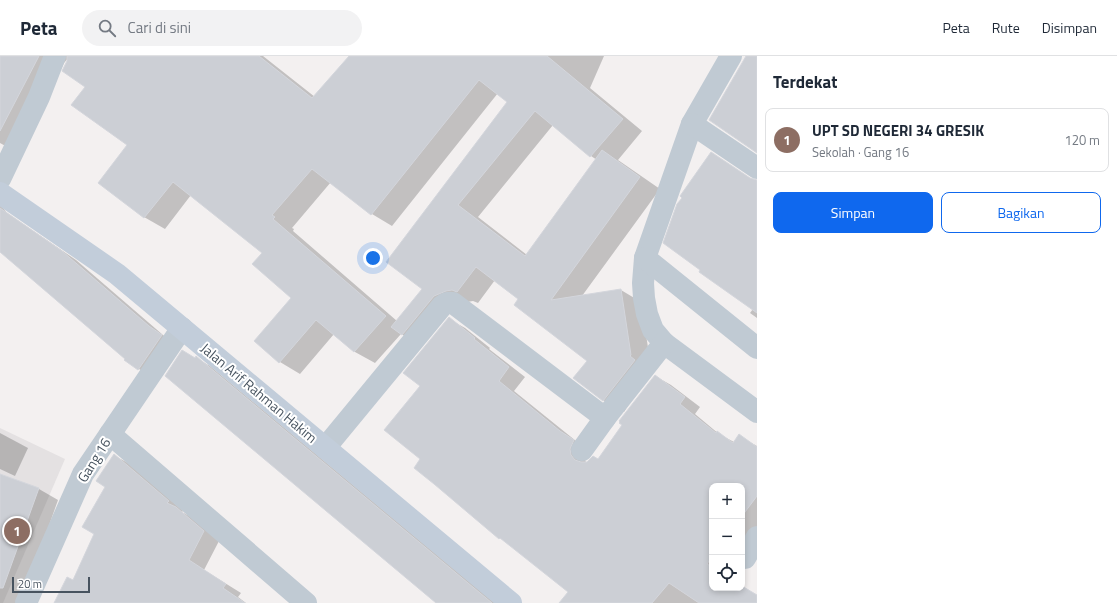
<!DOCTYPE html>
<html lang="id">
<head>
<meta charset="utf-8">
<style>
	body { margin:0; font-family:"Titillium Web",sans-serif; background:#f2f2f3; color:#1f2937 }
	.controls { position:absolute; right:12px; bottom:12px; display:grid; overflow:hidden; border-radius:8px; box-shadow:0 2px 6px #0003 }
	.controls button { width:36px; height:36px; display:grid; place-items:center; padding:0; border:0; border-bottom:1px solid #e0e1e3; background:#fff; color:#1f2937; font:20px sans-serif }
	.scale { position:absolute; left:12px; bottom:10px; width:78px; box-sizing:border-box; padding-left:4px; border:2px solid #47535f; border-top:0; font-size:11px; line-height:14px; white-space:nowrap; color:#47535f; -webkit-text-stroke:3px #fff; paint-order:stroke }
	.you { position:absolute; left:373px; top:202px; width:14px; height:14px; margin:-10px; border:3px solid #fff; border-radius:50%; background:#1a73e8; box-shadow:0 0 0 6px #1a73e833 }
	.badge { display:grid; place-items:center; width:26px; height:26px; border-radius:50%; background:#0f68ee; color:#fff; font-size:13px; font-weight:700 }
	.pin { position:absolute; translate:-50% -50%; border:2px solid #fff; box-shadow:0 1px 4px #0006 }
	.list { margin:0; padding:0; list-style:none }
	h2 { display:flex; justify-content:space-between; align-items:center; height:52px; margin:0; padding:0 16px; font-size:17px }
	h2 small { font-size:13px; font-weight:400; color:#747a83 }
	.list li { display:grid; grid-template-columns:26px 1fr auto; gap:12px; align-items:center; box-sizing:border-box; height:64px; margin:0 8px 8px; padding:0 8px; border:1px solid #e0e1e3; border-radius:8px }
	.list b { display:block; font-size:15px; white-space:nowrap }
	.list p { margin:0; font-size:13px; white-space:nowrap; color:#747a83 }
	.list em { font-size:13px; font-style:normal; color:#747a83 }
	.actions { display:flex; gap:8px; padding:12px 16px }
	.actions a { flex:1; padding:9px 0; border:1px solid #0f68ee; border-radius:8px; text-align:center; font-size:14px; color:#0f68ee }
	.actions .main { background:#0f68ee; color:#fff }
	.icon { flex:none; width:22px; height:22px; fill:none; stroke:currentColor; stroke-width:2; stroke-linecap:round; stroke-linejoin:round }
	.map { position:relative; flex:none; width:757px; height:547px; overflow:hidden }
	header { display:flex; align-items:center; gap:24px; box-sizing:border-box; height:56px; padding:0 20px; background:#fff; border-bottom:1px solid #e0e1e3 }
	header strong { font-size:19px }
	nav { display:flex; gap:22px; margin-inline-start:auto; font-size:14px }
	.search { width:280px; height:36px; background:#f2f2f3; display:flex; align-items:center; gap:10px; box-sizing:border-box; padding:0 14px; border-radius:22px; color:#747a83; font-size:15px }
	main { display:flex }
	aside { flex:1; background:#fff }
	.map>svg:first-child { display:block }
</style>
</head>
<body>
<header>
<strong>Peta</strong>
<div class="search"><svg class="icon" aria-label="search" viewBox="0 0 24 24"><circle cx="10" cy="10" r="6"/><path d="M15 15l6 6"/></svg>Cari di sini</div>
<nav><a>Peta</a><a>Rute</a><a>Disimpan</a></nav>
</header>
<main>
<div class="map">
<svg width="757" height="547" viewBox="0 0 757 547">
	<rect width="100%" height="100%" fill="#f3f0f0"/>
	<!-- education -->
	<path fill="#e4e1e2" d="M 0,372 L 65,403 L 3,547 L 0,547 Z"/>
	<!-- shadow -->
	<g fill="#0003" fill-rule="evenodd">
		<path d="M 0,0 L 263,0 L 315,41 L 350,0 L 604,0 L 590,32 L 642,75 L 618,104 L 660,133 L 582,240 L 621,234 L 641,246 L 651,311 L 624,356 L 603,344 L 589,305 L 520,243 L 495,224 L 478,247 L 473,245 L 467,246 L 455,251 L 422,290 L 401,278 L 375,307 L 355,296 L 334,278 L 300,318 L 280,306 L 292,242 L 264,197 L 191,139 L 165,173 L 144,161 L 129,89 L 86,30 L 69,1 L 64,7 L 20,98 L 0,87 ZM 498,37 L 509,46 L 387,206 L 424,233 L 397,265 L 293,175 L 294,173 L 292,172 L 331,126 L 372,158 L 392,170 ZM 553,69 L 591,100 L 597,104 L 527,199 L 478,161 Z"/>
		<path d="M 712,98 L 754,125 L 757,125 L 757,262 L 750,257 L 753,253 Z"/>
		<path d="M 0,148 L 7,157 L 76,204 L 163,279 L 176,288 L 153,321 L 139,313 L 125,304 L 126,303 L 0,195 Z"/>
		<path d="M 449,263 L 465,272 L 490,292 L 489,293 L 525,321 L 514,335 L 576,385 L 585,403 L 586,407 L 599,404 L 655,320 L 671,329 L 700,351 L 695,358 L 719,378 L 734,386 L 739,380 L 757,390 L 757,471 L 742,511 L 742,430 L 712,430 L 712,532 L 742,532 L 742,530 L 757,540 L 757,547 L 578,547 L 570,536 L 508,487 L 500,482 L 422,403 L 422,330 Z"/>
		<path d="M 196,302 L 210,310 L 495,547 L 438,547 L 196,303 Z"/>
		<path d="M 0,377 L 28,392 L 15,420 L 0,413 Z"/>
		<path d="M 115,400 L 130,408 L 183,455 L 182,456 L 191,461 L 219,485 L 204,514 L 241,537 L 238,541 L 246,547 L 55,547 L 73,525 L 95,477 Z"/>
		<path d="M 0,419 L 39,433 L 58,444 L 28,529 L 17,547 L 0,547 Z"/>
	</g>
	<!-- building -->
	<g fill="#cccfd5" stroke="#d4d6dc">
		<path d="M 0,0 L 39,0 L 0,75 Z"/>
		<path d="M 67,0 L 259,0 L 312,42 L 349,0 L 547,0 L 623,63 L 590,101 L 535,55 L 458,149 L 525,200 L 602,94 L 640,121 L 551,244 L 621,233 L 631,299 L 630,300 L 635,304 L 603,345 L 573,322 L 587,305 L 514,249 L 518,243 L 476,211 L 457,236 L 452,234 L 446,235 L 434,240 L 402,279 L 391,271 L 422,233 L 386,206 L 507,46 L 479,24 L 371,159 L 312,113 L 272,159 L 275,161 L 273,163 L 386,260 L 354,296 L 316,264 L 279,307 L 254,285 L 291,242 L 252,208 L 262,197 L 173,126 L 144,162 L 98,127 L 127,89 L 71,49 L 85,31 L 62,15 L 67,5 Z"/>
		<path d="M 746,0 L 757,0 L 757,97 L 709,64 Z"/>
		<path d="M 711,96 L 750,122 L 757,124 L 757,257 L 699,216 L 700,214 L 663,187 L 677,148 L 682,142 L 680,140 Z"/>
		<path d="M 0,152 L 62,195 L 149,270 L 162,279 L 138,314 L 124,304 L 125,303 L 0,196 Z"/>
		<path d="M 449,261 L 475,282 L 474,283 L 509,311 L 499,325 L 560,375 L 574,384 L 570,393 L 571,399 L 575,404 L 581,406 L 587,406 L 593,400 L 598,403 L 622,369 L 619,367 L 620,366 L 619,365 L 655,319 L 685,341 L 680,348 L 716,377 L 717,375 L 733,387 L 739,378 L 757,391 L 757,440 L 742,460 L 742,430 L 712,430 L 712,501 L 707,508 L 712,511 L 712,532 L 742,532 L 742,530 L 757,539 L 757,547 L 699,547 L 669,527 L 652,547 L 559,547 L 568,536 L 500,482 L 499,483 L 434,428 L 414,412 L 420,403 L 384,374 L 420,330 L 403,317 Z"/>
		<path d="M 182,294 L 195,302 L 196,300 L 492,547 L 436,547 L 165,320 Z"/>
		<path d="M 114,398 L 169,445 L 167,447 L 176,451 L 204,475 L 189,504 L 226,528 L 223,532 L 245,547 L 54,547 L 67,521 L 73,524 L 94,478 L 82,471 L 105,431 L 96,425 Z"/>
		<path d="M 0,418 L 39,432 L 3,532 L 0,532 Z"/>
	</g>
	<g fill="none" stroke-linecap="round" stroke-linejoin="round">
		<!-- street -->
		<g stroke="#c0cad3" stroke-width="22">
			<path d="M 731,0 L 692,68 L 645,202 L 643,227 L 644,242 L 647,258 L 653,274 L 664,287 L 757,356"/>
			<path d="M 692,68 L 757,112"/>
			<path d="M 0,123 L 39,41 L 55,0"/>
			<path d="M 645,202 L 757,292"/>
			<path d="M 110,378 L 306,547"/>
			<path d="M 325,392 L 442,250 C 446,247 448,246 453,247 L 605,362"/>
			<path d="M 582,394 L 605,362 L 664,287"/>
			<path d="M 745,502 L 757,481"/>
			<path d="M 26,547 L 83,418 L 182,272"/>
		</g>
		<!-- secondary -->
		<path stroke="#c2cdda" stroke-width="22" d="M 0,137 L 117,218 L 511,547"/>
	</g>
	<g text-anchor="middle" stroke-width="4" stroke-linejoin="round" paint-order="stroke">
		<!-- street labels -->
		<g font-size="14" fill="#47535f" stroke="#fff">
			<text transform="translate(259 337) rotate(40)" y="5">Jalan Arif Rahman Hakim</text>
			<text transform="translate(94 404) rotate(-58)" y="5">Gang 16</text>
		</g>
	</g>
</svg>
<div class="controls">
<button>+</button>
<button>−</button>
<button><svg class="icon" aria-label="locate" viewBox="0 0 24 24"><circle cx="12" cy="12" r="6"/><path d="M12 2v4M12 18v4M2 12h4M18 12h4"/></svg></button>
</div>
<div class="scale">20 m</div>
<div class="you"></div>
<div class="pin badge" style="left:17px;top:475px;background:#8d6e63">1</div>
</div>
<aside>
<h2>Terdekat<small></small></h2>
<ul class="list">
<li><span class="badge" style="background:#8d6e63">1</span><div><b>UPT SD NEGERI 34 GRESIK</b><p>Sekolah · Gang 16</p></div><em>120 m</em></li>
</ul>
<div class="actions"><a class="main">Simpan</a><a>Bagikan</a></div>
</aside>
</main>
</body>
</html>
